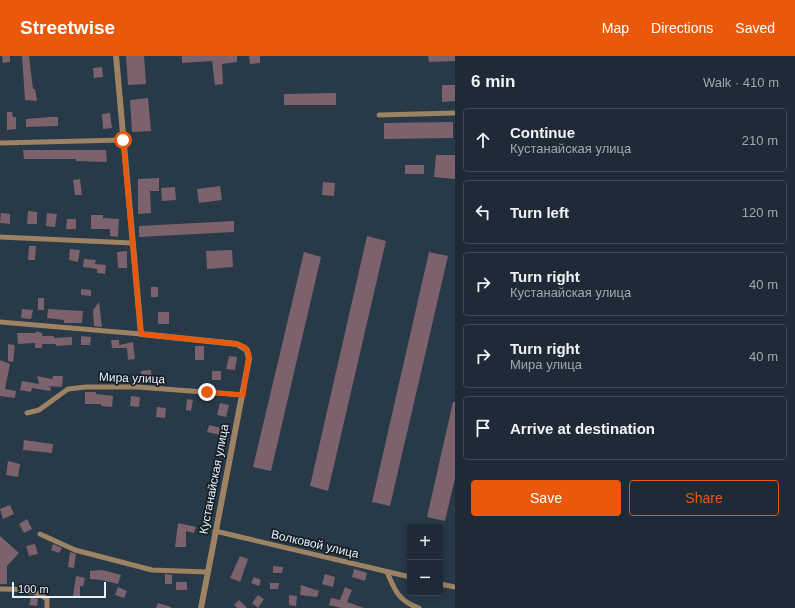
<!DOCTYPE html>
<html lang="en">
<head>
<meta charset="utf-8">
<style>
	body { margin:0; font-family:Helvetica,sans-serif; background:#2b3742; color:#f1f3f6 }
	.controls { position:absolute; right:12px; bottom:12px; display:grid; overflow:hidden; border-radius:4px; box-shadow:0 2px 10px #0003 }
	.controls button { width:36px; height:36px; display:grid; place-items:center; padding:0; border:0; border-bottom:1px solid #3c4751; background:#1e2b36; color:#f1f3f6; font:20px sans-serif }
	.scale { position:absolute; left:12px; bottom:10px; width:94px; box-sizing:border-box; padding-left:4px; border:2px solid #e6f0fa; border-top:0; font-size:11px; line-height:14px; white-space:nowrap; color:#e6f0fa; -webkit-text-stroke:3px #171f26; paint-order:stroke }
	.stop { position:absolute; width:12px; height:12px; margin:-9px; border:3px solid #ea580c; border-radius:50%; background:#fff }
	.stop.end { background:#ea580c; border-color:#fff; box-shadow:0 1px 4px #0008 }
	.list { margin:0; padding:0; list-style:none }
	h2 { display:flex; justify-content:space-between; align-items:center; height:52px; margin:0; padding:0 16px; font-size:17px }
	h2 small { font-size:13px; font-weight:400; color:#a1a7ad }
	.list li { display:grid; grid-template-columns:26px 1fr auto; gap:12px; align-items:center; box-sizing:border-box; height:64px; margin:0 8px 8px; padding:0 8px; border:1px solid #3c4751; border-radius:4px }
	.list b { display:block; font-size:15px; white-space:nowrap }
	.list p { margin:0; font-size:13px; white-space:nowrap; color:#a1a7ad }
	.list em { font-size:13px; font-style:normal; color:#a1a7ad }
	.actions { display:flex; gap:8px; padding:12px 16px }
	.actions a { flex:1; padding:9px 0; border:1px solid #ea580c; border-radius:4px; text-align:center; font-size:14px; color:#ea580c }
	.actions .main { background:#ea580c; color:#fff }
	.icon { flex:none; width:22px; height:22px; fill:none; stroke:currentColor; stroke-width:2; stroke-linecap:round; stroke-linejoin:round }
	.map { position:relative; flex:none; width:455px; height:552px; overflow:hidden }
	header { display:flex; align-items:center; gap:24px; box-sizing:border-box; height:56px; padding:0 20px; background:#ea580c; color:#fff }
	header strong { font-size:19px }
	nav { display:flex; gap:22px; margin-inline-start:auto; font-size:14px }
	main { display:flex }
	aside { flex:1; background:#1e2b36 }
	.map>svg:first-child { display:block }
</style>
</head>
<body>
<header>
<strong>Streetwise</strong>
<nav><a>Map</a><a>Directions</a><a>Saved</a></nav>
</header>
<main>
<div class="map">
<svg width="455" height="552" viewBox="0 0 455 552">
	<rect width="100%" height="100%" fill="#283948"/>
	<!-- building -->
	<g fill="#7b626c">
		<path d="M 2,0 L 10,0 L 10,6 L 3,7 Z"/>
		<path d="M 22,0 L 29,0 L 33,33 L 35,33 L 37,45 L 25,44 Z"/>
		<path d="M 126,0 L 144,0 L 146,28 L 128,29 Z"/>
		<path d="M 182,0 L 237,0 L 237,6 L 222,8 L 223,28 L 215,29 L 212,5 L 182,7 Z"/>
		<path d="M 249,0 L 260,0 L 260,7 L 250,8 Z"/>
		<path d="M 428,0 L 455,0 L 455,5 L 429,6 Z"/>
		<path d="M 102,11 L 103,21 L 94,22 L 93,12 Z"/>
		<path d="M 442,29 L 455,29 L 455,45 L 442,46 Z"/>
		<path d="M 336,37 L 336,49 L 284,49 L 284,38 Z"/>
		<path d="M 148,42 L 151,75 L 132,76 L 130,44 Z"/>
		<path d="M 7,56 L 12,56 L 13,61 L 16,61 L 16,73 L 7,74 Z"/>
		<path d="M 110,57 L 112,72 L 103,73 L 102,58 Z"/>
		<path d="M 50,61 L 58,61 L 58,70 L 26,71 L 26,63 Z"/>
		<path d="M 453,66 L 453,82 L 384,83 L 384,67 Z"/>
		<path d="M 23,94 L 106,94 L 107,106 L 76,105 L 76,103 L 24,103 Z"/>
		<path d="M 436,99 L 455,99 L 455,123 L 434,121 Z"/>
		<rect x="405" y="109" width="19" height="9"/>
		<path d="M 159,122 L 159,135 L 150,135 L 151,157 L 138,158 L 138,123 Z"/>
		<path d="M 80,123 L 82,139 L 75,139 L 73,124 Z"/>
		<path d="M 323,126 L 335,127 L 334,140 L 322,139 Z"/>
		<path d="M 220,130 L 222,144 L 199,147 L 197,133 Z"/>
		<path d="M 175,131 L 176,144 L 162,145 L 161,132 Z"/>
		<path d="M 28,155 L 37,156 L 37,168 L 27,168 Z"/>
		<path d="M 1,157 L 10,158 L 10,168 L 0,167 Z"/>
		<path d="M 47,157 L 57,158 L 55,171 L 46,170 Z"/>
		<path d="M 91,159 L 103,159 L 103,162 L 119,163 L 118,181 L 110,180 L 110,173 L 91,173 Z"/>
		<path d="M 67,163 L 76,163 L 76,173 L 66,173 Z"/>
		<path d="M 234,165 L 234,176 L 139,181 L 139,170 Z"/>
		<path d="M 367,180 L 386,185 L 328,435 L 310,430 Z"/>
		<path d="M 29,190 L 36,190 L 35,204 L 28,204 Z"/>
		<path d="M 70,193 L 80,194 L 78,206 L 69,204 Z"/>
		<path d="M 232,194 L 233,211 L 207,213 L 206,195 Z"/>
		<path d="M 127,195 L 127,212 L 118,212 L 117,196 Z"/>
		<path d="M 304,196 L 321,201 L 271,415 L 253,411 Z"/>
		<path d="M 429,196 L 448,200 L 390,450 L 372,446 Z"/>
		<path d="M 84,203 L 96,204 L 95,208 L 106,209 L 105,218 L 97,217 L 97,213 L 83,211 Z"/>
		<rect x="151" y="231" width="7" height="10"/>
		<path d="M 81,233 L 91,234 L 91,240 L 81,239 Z"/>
		<rect x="38" y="242" width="6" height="12"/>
		<path d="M 99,246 L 102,271 L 94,270 L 93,254 Z"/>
		<path d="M 22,253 L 33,254 L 31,263 L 21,262 Z"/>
		<path d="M 48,253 L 83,255 L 82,267 L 64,267 L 64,264 L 47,262 Z"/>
		<rect x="158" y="256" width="11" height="12"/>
		<path d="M 36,275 L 42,277 L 42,280 L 54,280 L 54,282 L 72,281 L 72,289 L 56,290 L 56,288 L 42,288 L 42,292 L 35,292 L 35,287 L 18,288 L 17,277 L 36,277 Z"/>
		<path d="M 81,280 L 91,281 L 90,289 L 81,289 Z"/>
		<path d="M 111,284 L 119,284 L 119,289 L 133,286 L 135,303 L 128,304 L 127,292 L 112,292 Z"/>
		<path d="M 8,288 L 15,289 L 13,306 L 8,305 Z"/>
		<rect x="195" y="290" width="9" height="14"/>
		<path d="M 229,300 L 237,301 L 235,314 L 226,313 Z"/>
		<path d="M 0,304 L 10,308 L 5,333 L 16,335 L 15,342 L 0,340 Z"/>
		<path d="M 151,314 L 152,325 L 142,326 L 141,315 Z"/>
		<rect x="212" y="315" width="9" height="9"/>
		<path d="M 37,320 L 52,323 L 53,320 L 63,320 L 62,331 L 46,330 L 51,331 L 50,335 L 32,332 L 31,336 L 20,334 L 22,325 L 39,328 Z"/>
		<path d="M 85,336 L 96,336 L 96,338 L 113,340 L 112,351 L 101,350 L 101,348 L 85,348 Z"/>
		<path d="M 131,340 L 140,341 L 139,351 L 130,350 Z"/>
		<path d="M 187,343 L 193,344 L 191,355 L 186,354 Z"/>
		<path d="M 453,346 L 455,346 L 455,422 L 445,465 L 427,461 Z"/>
		<path d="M 220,347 L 229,349 L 226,361 L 217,359 Z"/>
		<path d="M 157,351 L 166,352 L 165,362 L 156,361 Z"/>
		<path d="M 209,369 L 221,372 L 220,379 L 207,376 Z"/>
		<path d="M 24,384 L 53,388 L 52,397 L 23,394 Z"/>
		<path d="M 8,405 L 20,408 L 18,421 L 6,419 Z"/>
		<path d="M 10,449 L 14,458 L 3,463 L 0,453 Z"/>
		<path d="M 27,463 L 32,473 L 24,477 L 19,468 Z"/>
		<path d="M 178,467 L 196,471 L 194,477 L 186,475 L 186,491 L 175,491 Z"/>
		<path d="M 0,480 L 19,497 L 7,510 L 7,528 L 0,528 Z"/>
		<path d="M 35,488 L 38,498 L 29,500 L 26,490 Z"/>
		<path d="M 53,488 L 62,492 L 59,497 L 51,494 Z"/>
		<path d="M 70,496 L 76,498 L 74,512 L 68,511 Z"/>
		<path d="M 240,500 L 248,503 L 240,526 L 230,522 Z"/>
		<path d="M 273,510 L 283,511 L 282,517 L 273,517 Z"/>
		<path d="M 354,513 L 367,517 L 365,525 L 352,521 Z"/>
		<path d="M 102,514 L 121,519 L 118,528 L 101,524 L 90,523 L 90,515 Z"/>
		<path d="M 165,518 L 172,519 L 172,528 L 165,528 Z"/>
		<path d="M 325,518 L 335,521 L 333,531 L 322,528 Z"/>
		<path d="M 76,520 L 85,522 L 83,530 L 80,530 L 80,540 L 73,540 Z"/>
		<path d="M 254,521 L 261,524 L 259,530 L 251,527 Z"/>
		<rect x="176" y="526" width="11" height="8"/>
		<path d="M 270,527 L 279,527 L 278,533 L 270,533 Z"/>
		<path d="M 301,529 L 319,535 L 317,541 L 300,539 Z"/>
		<path d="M 118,531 L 127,535 L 124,542 L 115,539 Z"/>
		<path d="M 345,531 L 352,534 L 347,546 L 364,552 L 341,552 L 329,549 L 331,542 L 340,544 Z"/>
		<path d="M 258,539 L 264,543 L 258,552 L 252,547 Z"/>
		<path d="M 289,539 L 297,540 L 296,550 L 289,549 Z"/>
		<path d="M 31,541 L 38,543 L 37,550 L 29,549 Z"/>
		<path d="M 239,544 L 247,552 L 237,552 L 234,549 Z"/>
		<path d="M 158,547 L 171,551 L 171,552 L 156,552 Z"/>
	</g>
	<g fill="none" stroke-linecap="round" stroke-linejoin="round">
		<!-- minor -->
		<g stroke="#9d8263" stroke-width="5">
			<path d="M 379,59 L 455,57"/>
			<path d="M 0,87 L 123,84"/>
			<path d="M 0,181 L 132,187"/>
			<path d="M 0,266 L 141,278"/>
			<path d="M 27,357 L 39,354 L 68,333 L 86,331 L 138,331 L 243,339"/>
			<path d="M 215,475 L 410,521"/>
			<path d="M 40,478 L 75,494 L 152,514 L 207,516"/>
			<path d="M 387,516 C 395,534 398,545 419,552"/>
			<path d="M 440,528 L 455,531"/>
			<path d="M 0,533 C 15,533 34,533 47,543 L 47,552"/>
		</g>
		<!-- tertiary -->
		<path stroke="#9d8263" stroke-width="6" d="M 116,0 L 141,278 L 237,288 L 247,294 L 249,303 L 201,552"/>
	</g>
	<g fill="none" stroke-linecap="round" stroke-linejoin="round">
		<!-- route -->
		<path stroke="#ea580c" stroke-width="5" d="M 123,84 L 141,278 L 237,288 L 245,291 L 249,298 L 243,339 L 207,336"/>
	</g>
	<g text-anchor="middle" stroke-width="3.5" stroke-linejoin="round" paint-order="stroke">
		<!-- street labels -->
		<g font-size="12" fill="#e6f0fa" stroke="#171f26">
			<text transform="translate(132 322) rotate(2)" y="4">Мира улица</text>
			<text transform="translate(214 423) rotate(-79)" y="4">Кустанайская улица</text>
			<text transform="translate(315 488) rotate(13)" y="4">Волковой улица</text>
		</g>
	</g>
</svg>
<div class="controls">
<button>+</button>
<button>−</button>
</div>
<div class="scale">100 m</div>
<div class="stop" style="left:123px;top:84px"></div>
<div class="stop end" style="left:207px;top:336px"></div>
</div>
<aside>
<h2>6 min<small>Walk · 410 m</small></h2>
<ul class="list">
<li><svg class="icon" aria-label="ahead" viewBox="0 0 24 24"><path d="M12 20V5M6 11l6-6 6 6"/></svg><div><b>Continue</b><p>Кустанайская улица</p></div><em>210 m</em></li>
<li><svg class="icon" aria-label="left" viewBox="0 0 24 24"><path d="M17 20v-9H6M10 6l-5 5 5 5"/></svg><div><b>Turn left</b></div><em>120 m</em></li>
<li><svg class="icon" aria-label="right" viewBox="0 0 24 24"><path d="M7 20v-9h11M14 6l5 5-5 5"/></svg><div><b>Turn right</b><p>Кустанайская улица</p></div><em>40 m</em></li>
<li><svg class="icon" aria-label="right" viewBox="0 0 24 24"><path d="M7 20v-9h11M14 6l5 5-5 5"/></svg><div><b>Turn right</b><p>Мира улица</p></div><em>40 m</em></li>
<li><svg class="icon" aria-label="arrive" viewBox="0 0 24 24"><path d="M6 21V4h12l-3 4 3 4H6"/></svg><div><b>Arrive at destination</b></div></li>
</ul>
<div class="actions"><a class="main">Save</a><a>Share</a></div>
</aside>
</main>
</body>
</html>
